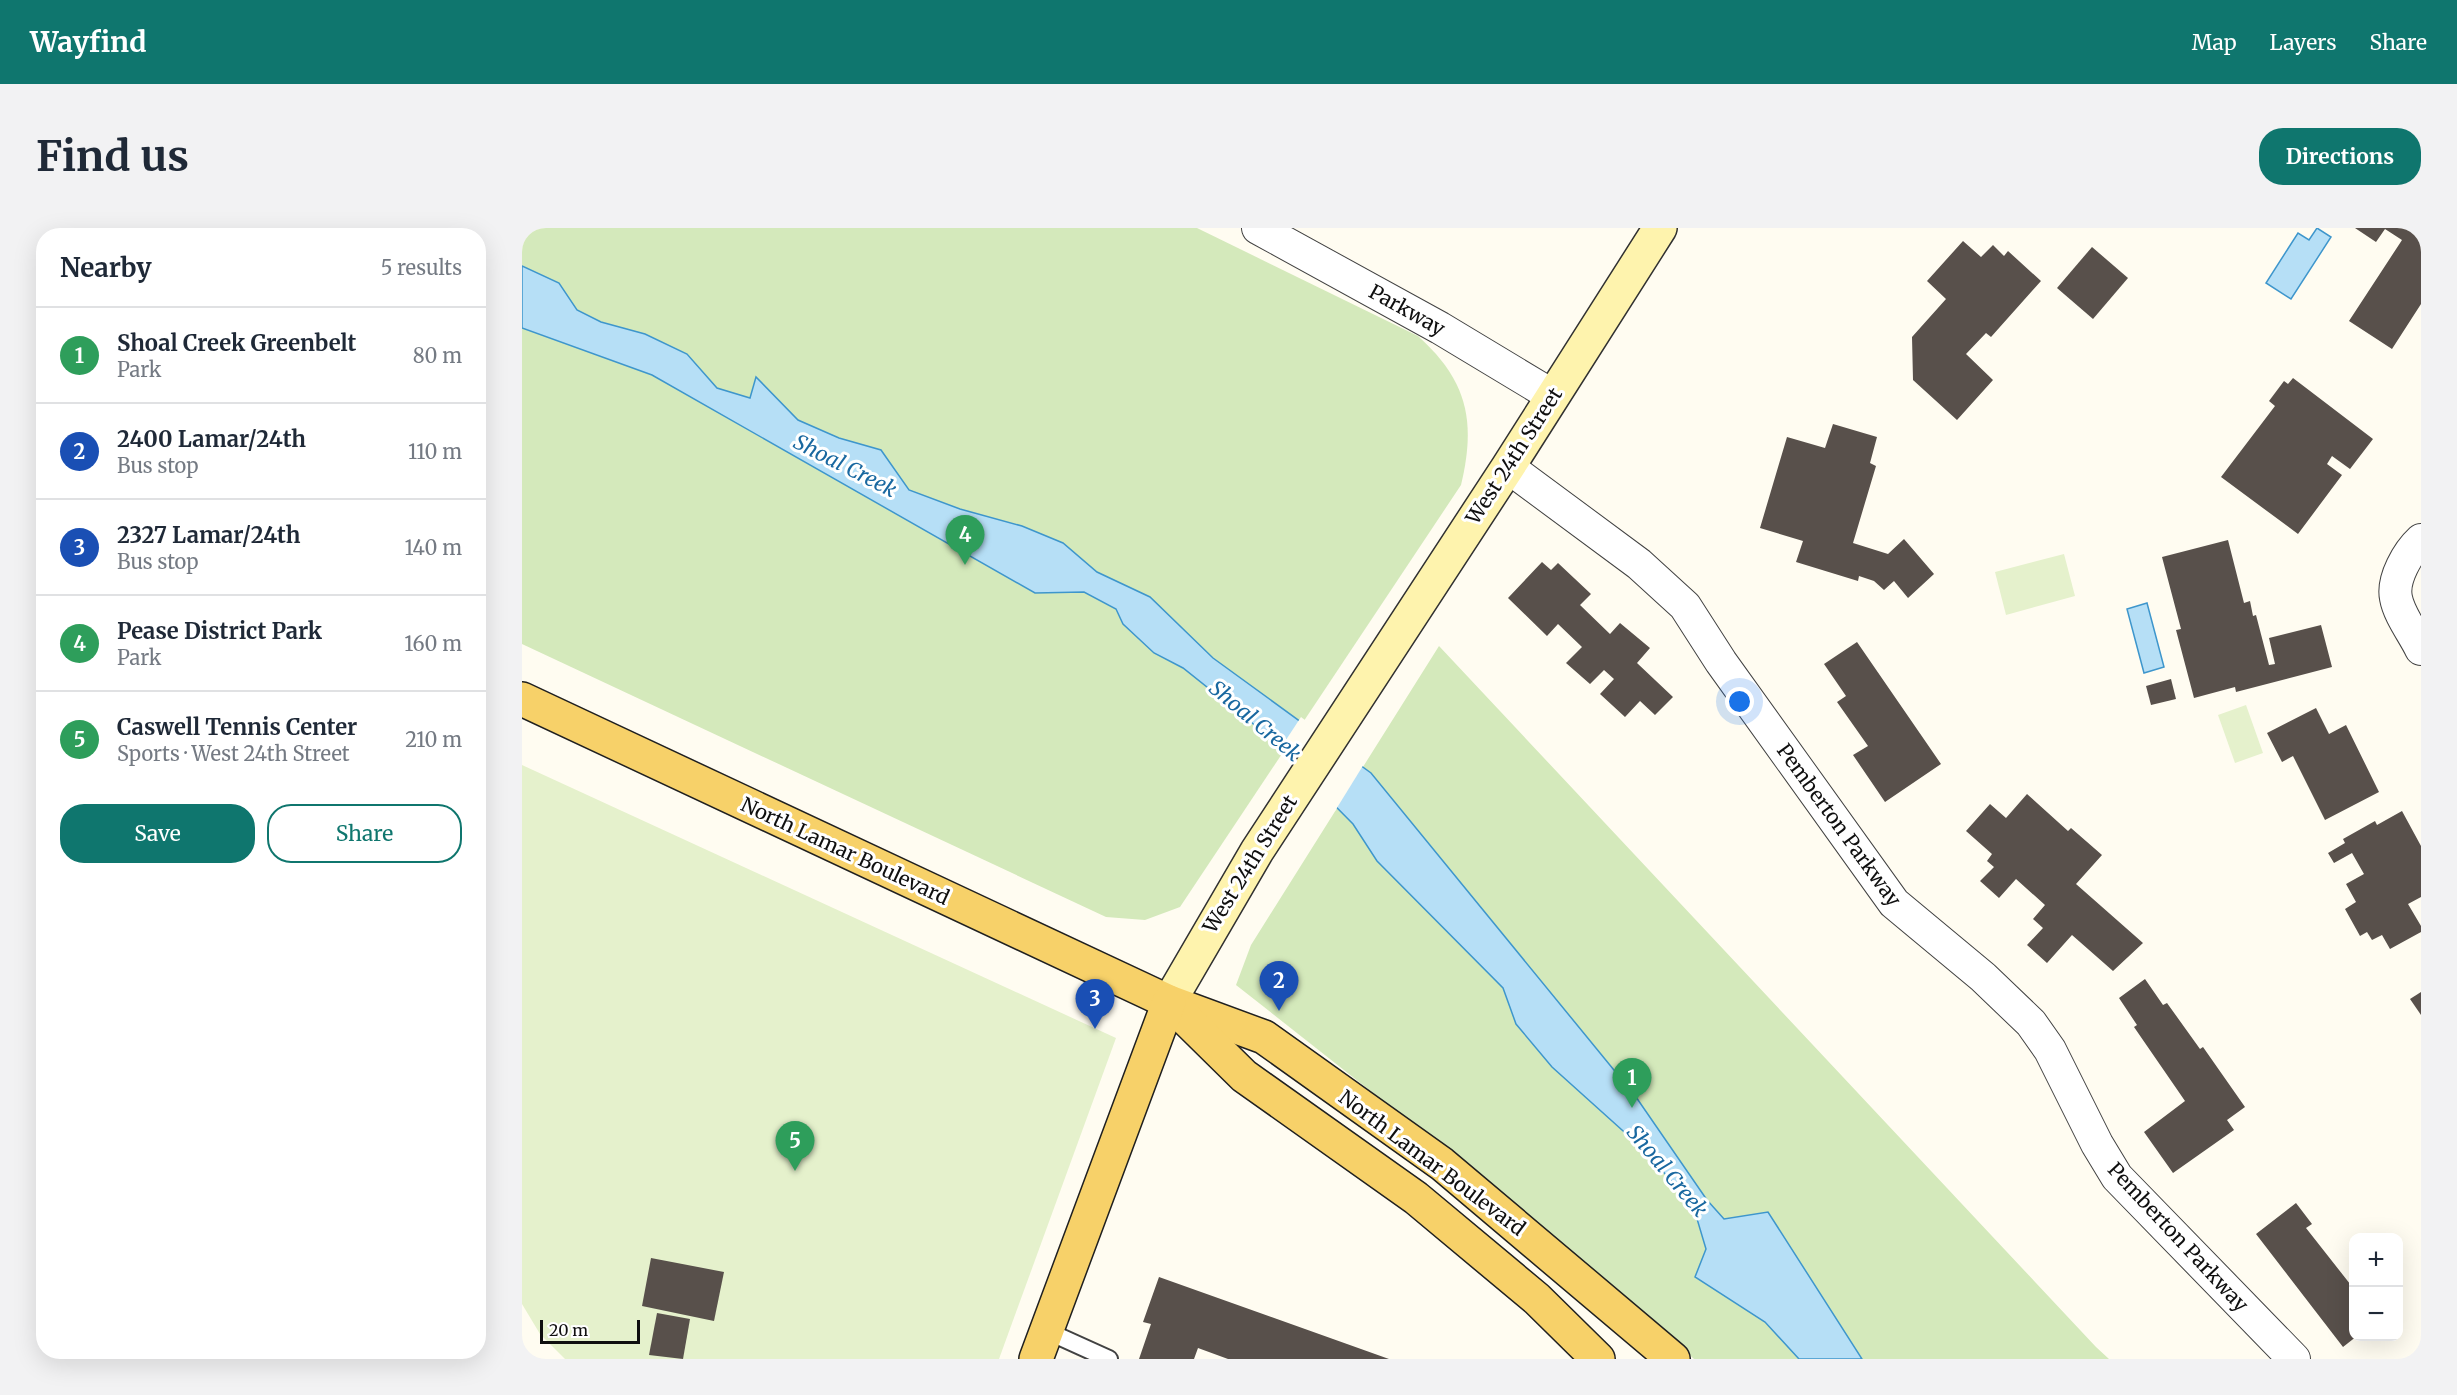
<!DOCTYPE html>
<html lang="en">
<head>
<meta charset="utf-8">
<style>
	body { margin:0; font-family:Merriweather,serif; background:#f2f2f3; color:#1f2937 }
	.controls { position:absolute; right:18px; bottom:18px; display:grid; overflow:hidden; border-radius:12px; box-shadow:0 6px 24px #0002 }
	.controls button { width:54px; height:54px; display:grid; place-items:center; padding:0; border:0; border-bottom:2px solid #e0e1e3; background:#fff; color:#1f2937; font:30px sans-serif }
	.scale { position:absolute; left:18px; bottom:15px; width:100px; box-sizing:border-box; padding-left:6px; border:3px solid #0f0f0f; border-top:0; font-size:16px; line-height:21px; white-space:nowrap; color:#0f0f0f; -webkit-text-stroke:4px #fff; paint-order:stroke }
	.you { position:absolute; left:1218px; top:474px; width:21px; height:21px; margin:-15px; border:4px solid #fff; border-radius:50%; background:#1a73e8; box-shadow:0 0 0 9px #1a73e833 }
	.badge { display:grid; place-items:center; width:39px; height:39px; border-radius:50%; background:#0f766e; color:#fff; font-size:20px; font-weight:700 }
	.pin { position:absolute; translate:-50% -50px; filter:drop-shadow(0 2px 3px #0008) }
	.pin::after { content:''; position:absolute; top:32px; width:21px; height:18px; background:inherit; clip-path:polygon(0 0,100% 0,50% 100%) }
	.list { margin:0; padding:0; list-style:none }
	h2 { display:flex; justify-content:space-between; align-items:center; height:78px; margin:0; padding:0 24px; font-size:26px }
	h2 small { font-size:20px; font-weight:400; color:#747a83 }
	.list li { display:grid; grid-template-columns:39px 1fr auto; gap:18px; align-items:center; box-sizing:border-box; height:96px; padding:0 24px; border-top:2px solid #e0e1e3 }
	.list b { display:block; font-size:22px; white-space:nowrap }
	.list p { margin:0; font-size:20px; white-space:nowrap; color:#747a83 }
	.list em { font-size:20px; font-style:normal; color:#747a83 }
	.actions { display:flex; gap:12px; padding:18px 24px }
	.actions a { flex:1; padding:14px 0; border:2px solid #0f766e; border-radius:24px; text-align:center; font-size:21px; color:#0f766e }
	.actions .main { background:#0f766e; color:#fff }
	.map { position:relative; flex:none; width:1899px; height:1131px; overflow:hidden; border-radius:24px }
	header { display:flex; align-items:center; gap:36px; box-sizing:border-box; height:84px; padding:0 30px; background:#0f766e; color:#fff }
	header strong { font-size:28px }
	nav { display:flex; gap:33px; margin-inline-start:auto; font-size:21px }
	.intro { display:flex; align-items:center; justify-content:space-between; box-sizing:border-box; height:144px; padding:0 36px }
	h1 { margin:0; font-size:42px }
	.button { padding:15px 27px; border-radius:24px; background:#0f766e; color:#fff; font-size:21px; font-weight:700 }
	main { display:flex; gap:36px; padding:0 36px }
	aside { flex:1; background:#fff; border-radius:24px; box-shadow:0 6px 24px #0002 }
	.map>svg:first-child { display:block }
</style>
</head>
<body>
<header>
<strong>Wayfind</strong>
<nav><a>Map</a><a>Layers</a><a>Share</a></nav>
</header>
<div class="intro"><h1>Find us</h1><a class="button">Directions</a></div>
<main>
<aside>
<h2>Nearby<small>5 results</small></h2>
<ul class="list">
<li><span class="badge" style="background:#2e9e5b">1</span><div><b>Shoal Creek Greenbelt</b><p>Park</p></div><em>80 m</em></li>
<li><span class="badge" style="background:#1a4fb4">2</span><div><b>2400 Lamar/24th</b><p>Bus stop</p></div><em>110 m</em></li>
<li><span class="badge" style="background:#1a4fb4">3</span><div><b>2327 Lamar/24th</b><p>Bus stop</p></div><em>140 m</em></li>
<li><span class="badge" style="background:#2e9e5b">4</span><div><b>Pease District Park</b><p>Park</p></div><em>160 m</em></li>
<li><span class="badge" style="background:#2e9e5b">5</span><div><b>Caswell Tennis Center</b><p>Sports · West 24th Street</p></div><em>210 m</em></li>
</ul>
<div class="actions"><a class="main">Save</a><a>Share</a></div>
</aside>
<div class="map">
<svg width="1899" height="1131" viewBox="0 0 1899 1131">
	<rect width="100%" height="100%" fill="#fffcf1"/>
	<!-- green -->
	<g fill="#d4e9bb">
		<path d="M 0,0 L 675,0 L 896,108 C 946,153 954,194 939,257 L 658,679 L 623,692 L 584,689 L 0,416 Z"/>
		<path d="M 917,418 L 1574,1119 L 1587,1131 L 1172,1131 L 1025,1002 L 714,757 L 729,717 Z"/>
	</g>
	<!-- pitch -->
	<g fill="#e5f1cc">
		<path d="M 1542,326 L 1553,368 L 1484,387 L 1473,344 Z"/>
		<path d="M 1724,477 L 1741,525 L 1713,535 L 1696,487 Z"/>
		<path d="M 0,537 L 594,810 L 477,1131 L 43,1131 L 18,1106 L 0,1076 Z"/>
	</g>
	<!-- water -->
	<g fill="#b6dff6" stroke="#3e96cc" stroke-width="1.5">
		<path d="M 1795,0 L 1809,9 L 1769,71 L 1744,55 L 1776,5 L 1787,12 Z"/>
		<path d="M 0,38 L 37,55 L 55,82 L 79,94 L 123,106 L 165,126 L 195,160 L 228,170 L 234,149 L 276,192 L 317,210 L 359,222 L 387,262 L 438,281 L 500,298 L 541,315 L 575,344 L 628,369 L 691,430 L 849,545 L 1114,869 L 1185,972 L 1202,991 L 1246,984 L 1340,1131 L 1277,1131 L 1243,1094 L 1173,1049 L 1184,1021 L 1173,984 L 1147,950 L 1110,911 L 1030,839 L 994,796 L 981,760 L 855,633 L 831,596 L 735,499 L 661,440 L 632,425 L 601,396 L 594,381 L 562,364 L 513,365 L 130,147 L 0,100 Z"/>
		<path d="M 1625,375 L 1642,439 L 1622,445 L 1605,381 Z"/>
	</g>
	<!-- pier -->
	<path fill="#fffcf1" d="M 779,489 L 842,536 L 813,583 L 756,524 Z"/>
	<!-- building -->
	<g fill="#58504b">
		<path d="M 1833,0 L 1899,0 L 1899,76 L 1870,121 L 1827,93 L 1880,12 L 1863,1 L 1854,14 Z"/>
		<path d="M 1441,13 L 1459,29 L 1471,17 L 1482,28 L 1486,23 L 1519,53 L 1469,109 L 1464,105 L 1444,126 L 1471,152 L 1435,192 L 1391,152 L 1390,109 L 1424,71 L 1405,53 Z"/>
		<path d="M 1570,19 L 1606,50 L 1571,91 L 1535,60 Z"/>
		<path d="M 1771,150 L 1851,211 L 1828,241 L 1810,228 L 1805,236 L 1820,247 L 1776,306 L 1699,249 L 1753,178 L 1747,173 L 1762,153 L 1766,156 Z"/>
		<path d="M 1311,196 L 1355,209 L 1348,235 L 1354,238 L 1331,315 L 1366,326 L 1382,311 L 1412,346 L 1386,370 L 1372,353 L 1362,362 L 1352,353 L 1337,348 L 1336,353 L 1274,334 L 1281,313 L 1238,300 L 1265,209 L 1303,220 Z"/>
		<path d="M 1706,312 L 1722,375 L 1728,373 L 1731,388 L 1734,387 L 1747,437 L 1753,436 L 1747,410 L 1799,397 L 1810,439 L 1714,464 L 1713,459 L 1672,470 L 1654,402 L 1659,401 L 1640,329 Z"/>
		<path d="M 1020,334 L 1029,342 L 1036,335 L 1069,366 L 1058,377 L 1088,406 L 1098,395 L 1128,420 L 1115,435 L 1151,469 L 1133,487 L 1118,473 L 1103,489 L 1078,466 L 1092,451 L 1082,442 L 1068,456 L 1044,435 L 1060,419 L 1036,396 L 1025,408 L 986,370 Z"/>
		<path d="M 1335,414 L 1419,536 L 1363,574 L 1331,527 L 1346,518 L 1315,474 L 1324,468 L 1302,436 Z"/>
		<path d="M 1649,451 L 1654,471 L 1629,477 L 1624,458 Z"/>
		<path d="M 1794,480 L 1807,506 L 1824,497 L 1857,564 L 1803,592 L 1771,528 L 1760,534 L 1745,505 Z"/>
		<path d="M 1505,566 L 1546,603 L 1549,600 L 1580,627 L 1554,656 L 1621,715 L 1591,743 L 1550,707 L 1525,735 L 1505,717 L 1521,700 L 1511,691 L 1523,677 L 1494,651 L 1477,670 L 1458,653 L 1472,639 L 1465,633 L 1470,626 L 1444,603 L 1468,576 L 1484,590 Z"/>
		<path d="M 1880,583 L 1899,618 L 1899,669 L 1886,676 L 1899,698 L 1899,704 L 1868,721 L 1860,707 L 1850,712 L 1845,704 L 1838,708 L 1823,681 L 1834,674 L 1824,656 L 1842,646 L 1830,625 L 1812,635 L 1806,625 L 1823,615 L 1821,611 L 1853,593 L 1855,597 Z"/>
		<path d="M 1623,751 L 1641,777 L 1645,775 L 1678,821 L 1681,819 L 1723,879 L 1705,892 L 1712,902 L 1651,945 L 1622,904 L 1663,873 L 1612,799 L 1615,797 L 1597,770 Z"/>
		<path d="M 1899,764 L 1899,787 L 1888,771 Z"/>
		<path d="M 1774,975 L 1790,996 L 1784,1000 L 1832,1061 L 1832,1108 L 1835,1108 L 1821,1119 L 1734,1006 Z"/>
		<path d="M 129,1030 L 202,1044 L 192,1093 L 120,1078 Z"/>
		<path d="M 637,1049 L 867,1131 L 706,1131 L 676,1120 L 672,1131 L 617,1131 L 629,1096 L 621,1094 Z"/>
		<path d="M 135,1085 L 168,1091 L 161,1131 L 127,1127 Z"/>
	</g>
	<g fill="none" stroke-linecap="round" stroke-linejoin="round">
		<defs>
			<path id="service" d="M 525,1103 L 587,1131"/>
			<g id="minor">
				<path d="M 736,0 L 918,100 L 1031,168"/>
				<path d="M 986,239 L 1117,336 L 1163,378 L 1199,434 L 1372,675 L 1461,749 L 1509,795 L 1528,822 L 1575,916 L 1595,949 L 1772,1131"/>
				<path d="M 1899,312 C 1886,324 1870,351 1874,370 C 1877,387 1892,406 1899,421"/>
			</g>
			<path id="secondary" d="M 647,774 L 735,623 L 986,239 L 1138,0"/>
			<g id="primary">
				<path d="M 0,471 L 647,774 L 742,809 L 920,936 L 1151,1131"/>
				<path d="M 655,782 L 722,848 L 894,970 L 1015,1071 L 1076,1131"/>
				<path d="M 514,1131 L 647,774"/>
			</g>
		</defs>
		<!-- service casing -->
		<use href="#service" stroke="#424242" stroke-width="20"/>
		<!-- minor casing -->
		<use href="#minor" stroke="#424242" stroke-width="34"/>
		<!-- secondary casing -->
		<use href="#secondary" stroke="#313131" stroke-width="36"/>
		<!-- primary casing -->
		<use href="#primary" stroke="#202020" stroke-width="36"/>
		<!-- service -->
		<use href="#service" stroke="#fff" stroke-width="16"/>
		<!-- minor -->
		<use href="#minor" stroke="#fff" stroke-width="32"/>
		<!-- secondary -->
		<use href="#secondary" stroke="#fef3ad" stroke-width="33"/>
		<!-- primary -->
		<use href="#primary" stroke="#f7d169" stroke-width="33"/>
	</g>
	<g text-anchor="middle" stroke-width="6" stroke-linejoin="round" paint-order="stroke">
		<!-- street labels -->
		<g font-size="20" fill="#0f0f0f" stroke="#fff">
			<text transform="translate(885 82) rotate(29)" y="7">Parkway</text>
			<text transform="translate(992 228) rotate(-57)" y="7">West 24th Street</text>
			<text transform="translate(1317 597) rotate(54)" y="7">Pemberton Parkway</text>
			<text transform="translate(323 623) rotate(25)" y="7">North Lamar Boulevard</text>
			<text transform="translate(728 636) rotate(-58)" y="7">West 24th Street</text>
			<text transform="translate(910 935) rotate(37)" y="7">North Lamar Boulevard</text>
			<text transform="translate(1656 1009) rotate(47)" y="7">Pemberton Parkway</text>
		</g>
		<!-- water labels -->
		<g font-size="21" font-style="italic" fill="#1968a0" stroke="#fff">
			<text transform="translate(323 238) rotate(27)" y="7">Shoal Creek</text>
			<text transform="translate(733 493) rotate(40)" y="7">Shoal Creek</text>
			<text transform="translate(1145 943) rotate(50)" y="7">Shoal Creek</text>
		</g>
	</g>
</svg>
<div class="controls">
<button>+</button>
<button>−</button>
</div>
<div class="scale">20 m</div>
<div class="you"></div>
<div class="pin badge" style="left:1110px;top:880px;background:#2e9e5b">1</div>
<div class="pin badge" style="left:757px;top:783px;background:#1a4fb4">2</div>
<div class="pin badge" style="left:573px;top:801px;background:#1a4fb4">3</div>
<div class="pin badge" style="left:443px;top:337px;background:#2e9e5b">4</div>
<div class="pin badge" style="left:273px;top:943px;background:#2e9e5b">5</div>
</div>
</main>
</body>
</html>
